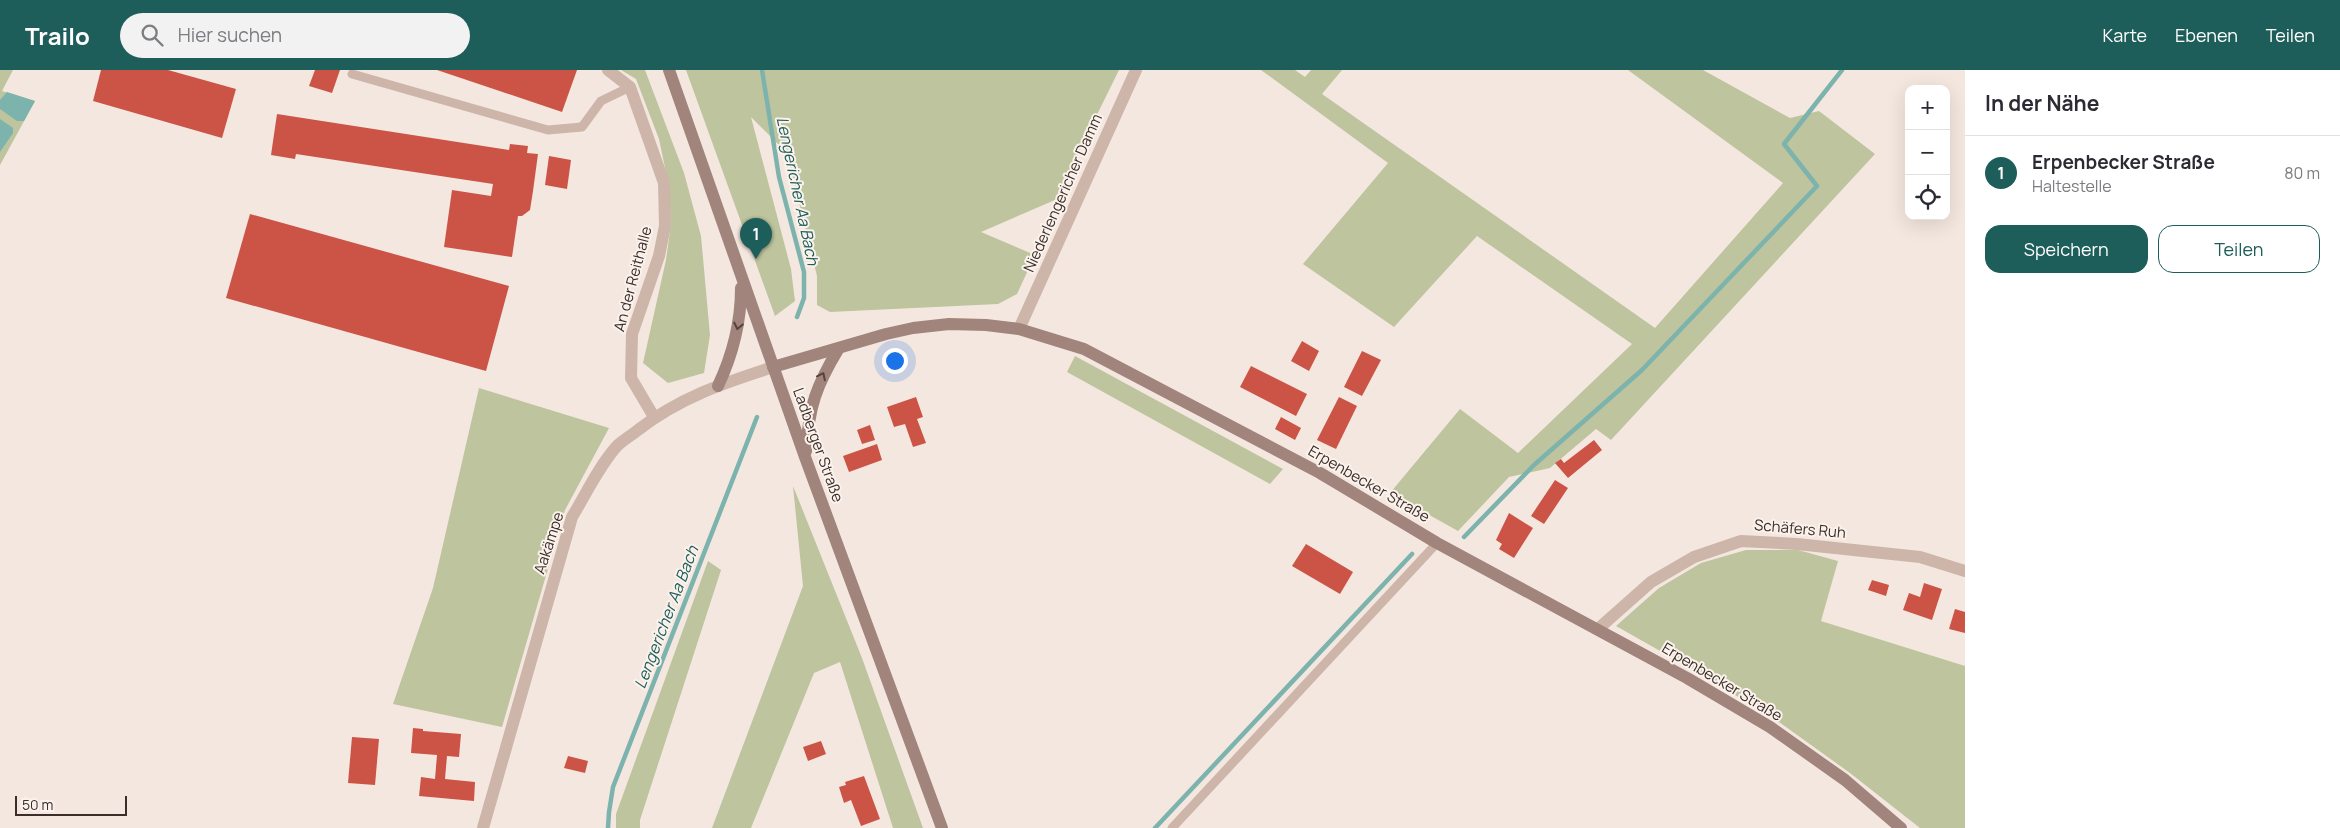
<!DOCTYPE html>
<html lang="de">
<head>
<meta charset="utf-8">
<style>
	body { margin:0; font-family:Manrope,sans-serif; background:#f2f2f3; color:#2b2b33 }
	.controls { position:absolute; right:15px; top:15px; display:grid; overflow:hidden; border-radius:10px; box-shadow:0 5px 20px #0002 }
	.controls button { width:45px; height:45px; display:grid; place-items:center; padding:0; border:0; border-bottom:1px solid #e1e1e2; background:#fff; color:#2b2b33; font:25px sans-serif }
	.scale { position:absolute; left:15px; bottom:12px; width:112px; box-sizing:border-box; padding-left:5px; border:2px solid #3a2d2a; border-top:0; font-size:14px; line-height:18px; white-space:nowrap; color:#3a2d2a; -webkit-text-stroke:4px #fbf2ec; paint-order:stroke }
	.you { position:absolute; left:894px; top:290px; width:18px; height:18px; margin:-12px; border:4px solid #fff; border-radius:50%; background:#1a73e8; box-shadow:0 0 0 8px #1a73e833 }
	.badge { display:grid; place-items:center; width:32px; height:32px; border-radius:50%; background:#1d5e5a; color:#fff; font-size:16px; font-weight:700 }
	.pin { position:absolute; translate:-50% -41px; filter:drop-shadow(0 1px 2px #0008) }
	.pin::after { content:''; position:absolute; top:26px; width:18px; height:15px; background:inherit; clip-path:polygon(0 0,100% 0,50% 100%) }
	.list { margin:0; padding:0; list-style:none }
	h2 { display:flex; justify-content:space-between; align-items:center; height:65px; margin:0; padding:0 20px; font-size:21px }
	h2 small { font-size:16px; font-weight:400; color:#7c7c81 }
	.list li { display:grid; grid-template-columns:32px 1fr auto; gap:15px; align-items:center; box-sizing:border-box; height:75px; padding:0 20px; border-top:1px solid #e1e1e2 }
	.list b { display:block; font-size:19px; white-space:nowrap }
	.list p { margin:0; font-size:16px; white-space:nowrap; color:#7c7c81 }
	.list em { font-size:16px; font-style:normal; color:#7c7c81 }
	.actions { display:flex; gap:10px; padding:15px 20px }
	.actions a { flex:1; padding:11px 0; border:1px solid #1d5e5a; border-radius:15px; text-align:center; font-size:18px; color:#1d5e5a }
	.actions .main { background:#1d5e5a; color:#fff }
	.icon { flex:none; width:28px; height:28px; fill:none; stroke:currentColor; stroke-width:2; stroke-linecap:round; stroke-linejoin:round }
	.map { position:relative; flex:none; width:1965px; height:758px; overflow:hidden }
	header { display:flex; align-items:center; gap:30px; box-sizing:border-box; height:70px; padding:0 25px; background:#1d5e5a; color:#fff }
	header strong { font-size:24px }
	nav { display:flex; gap:28px; margin-inline-start:auto; font-size:18px }
	.search { width:350px; height:45px; background:#f2f2f3; display:flex; align-items:center; gap:12px; box-sizing:border-box; padding:0 18px; border-radius:28px; color:#7c7c81; font-size:19px }
	main { display:flex }
	aside { flex:1; background:#fff }
	.map>svg:first-child { display:block }
</style>
</head>
<body>
<header>
<strong>Trailo</strong>
<div class="search"><svg class="icon" aria-label="search" viewBox="0 0 24 24"><circle cx="10" cy="10" r="6"/><path d="M15 15l6 6"/></svg>Hier suchen</div>
<nav><a>Karte</a><a>Ebenen</a><a>Teilen</a></nav>
</header>
<main>
<div class="map">
<svg width="1965" height="758" viewBox="0 0 1965 758">
	<rect width="100%" height="100%" fill="#f4e7df"/>
	<!-- green -->
	<g fill="#bdc49e">
		<path d="M 0,0 L 13,0 L 2,21 L 35,31 L 0,95 Z"/>
		<path d="M 621,0 L 645,0 L 684,103 L 701,166 L 710,265 L 704,303 L 668,313 L 643,293 L 666,190 L 671,154 L 668,112 L 659,69 L 636,9 Z"/>
		<path d="M 686,0 L 1119,0 L 1055,130 L 981,162 L 1035,185 L 1017,224 L 998,234 L 830,242 L 817,235 L 817,206 L 787,83 L 751,47 L 791,199 L 795,231 L 775,246 Z"/>
		<path d="M 1261,0 L 1295,0 L 1305,7 L 1311,0 L 1342,0 L 1322,24 L 1655,258 L 1783,113 L 1628,0 L 1703,0 L 1790,48 L 1819,41 L 1875,84 L 1611,370 L 1596,359 L 1550,398 L 1509,407 L 1458,461 L 1390,423 L 1460,339 L 1518,383 L 1632,274 L 1477,166 L 1394,257 L 1303,194 L 1388,93 Z"/>
		<path d="M 1075,286 L 1283,399 L 1270,414 L 1067,302 Z"/>
		<path d="M 479,318 L 609,358 L 565,440 L 502,657 L 393,634 L 433,518 Z"/>
		<path d="M 793,416 L 862,588 L 923,758 L 893,758 L 840,592 L 814,603 L 751,758 L 712,758 L 803,516 Z"/>
		<path d="M 1746,480 L 1798,480 L 1838,491 L 1821,551 L 1965,596 L 1965,758 L 1920,758 L 1850,703 L 1775,649 L 1692,599 L 1616,556 L 1659,518 L 1701,493 Z"/>
		<path d="M 708,491 L 721,500 L 640,750 L 640,758 L 616,758 L 616,744 Z"/>
	</g>
	<!-- water -->
	<g fill="#7db3ad">
		<path d="M 7,22 L 35,31 L 24,51 L 17,51 L 0,39 L 0,30 Z"/>
		<path d="M 0,49 L 13,58 L 13,63 L 0,82 Z"/>
	</g>
	<g fill="none" stroke-linecap="round" stroke-linejoin="round">
		<!-- stream -->
		<g stroke="#7db3ad" stroke-width="4.5">
			<path d="M 762,0 L 779,107 L 804,202 L 804,228 L 797,247"/>
			<path d="M 1464,467 L 1534,395 L 1642,300 L 1817,116 L 1784,74 L 1842,0"/>
			<path d="M 608,758 L 609,742 L 613,717 L 757,347"/>
			<path d="M 1155,758 L 1412,484"/>
		</g>
	</g>
	<!-- building -->
	<g fill="#cb5446">
		<path d="M 101,0 L 168,0 L 236,19 L 222,68 L 93,31 Z"/>
		<path d="M 315,0 L 340,0 L 332,23 L 309,16 Z"/>
		<path d="M 437,0 L 577,0 L 562,42 Z"/>
		<path d="M 277,44 L 509,80 L 510,74 L 528,76 L 527,83 L 538,84 L 533,121 L 530,140 L 522,146 L 518,146 L 512,187 L 444,177 L 452,120 L 491,126 L 493,114 L 296,84 L 295,89 L 271,85 Z"/>
		<path d="M 549,86 L 571,90 L 567,119 L 545,115 Z"/>
		<path d="M 250,144 L 509,216 L 486,301 L 226,228 Z"/>
		<path d="M 1302,271 L 1319,281 L 1309,301 L 1291,291 Z"/>
		<path d="M 1362,281 L 1381,290 L 1362,326 L 1344,317 Z"/>
		<path d="M 1251,296 L 1307,324 L 1296,346 L 1240,317 Z"/>
		<path d="M 916,327 L 923,347 L 917,349 L 926,373 L 913,377 L 905,354 L 894,357 L 887,337 Z"/>
		<path d="M 1339,327 L 1357,336 L 1336,379 L 1317,370 Z"/>
		<path d="M 1281,347 L 1301,358 L 1295,370 L 1275,359 Z"/>
		<path d="M 870,355 L 875,370 L 862,374 L 857,360 Z"/>
		<path d="M 1594,370 L 1602,380 L 1568,408 L 1555,393 L 1561,389 L 1564,393 Z"/>
		<path d="M 877,374 L 882,390 L 849,402 L 843,386 Z"/>
		<path d="M 1555,410 L 1568,418 L 1544,454 L 1531,446 Z"/>
		<path d="M 1509,443 L 1533,458 L 1514,488 L 1499,479 L 1502,474 L 1496,470 Z"/>
		<path d="M 1306,474 L 1353,502 L 1340,524 L 1292,496 Z"/>
		<path d="M 1872,510 L 1889,515 L 1886,526 L 1868,520 Z"/>
		<path d="M 1924,513 L 1942,519 L 1932,550 L 1903,540 L 1909,523 L 1920,527 Z"/>
		<path d="M 1955,539 L 1965,542 L 1965,563 L 1949,559 Z"/>
		<path d="M 413,658 L 423,659 L 423,661 L 461,664 L 459,687 L 447,686 L 445,709 L 475,712 L 474,731 L 419,726 L 421,707 L 435,709 L 437,685 L 411,683 Z"/>
		<path d="M 352,667 L 379,669 L 375,715 L 348,713 Z"/>
		<path d="M 821,671 L 826,684 L 808,691 L 803,677 Z"/>
		<path d="M 568,686 L 588,691 L 585,703 L 564,698 Z"/>
		<path d="M 864,706 L 880,749 L 861,756 L 851,730 L 844,733 L 839,717 L 846,715 L 845,712 Z"/>
	</g>
	<g fill="none" stroke-linecap="round" stroke-linejoin="round">
		<!-- lane -->
		<g stroke="#cdb5aa" stroke-width="9">
			<path d="M 352,4 L 548,60 L 582,57 L 601,31 L 630,17"/>
			<path d="M 1172,758 L 1437,473"/>
		</g>
		<!-- street -->
		<g stroke="#cdb5aa" stroke-width="12">
			<path d="M 608,0 L 630,17 L 664,113 L 665,156 L 659,186 L 632,264 L 631,308 L 654,347"/>
			<path d="M 1019,259 L 1136,0"/>
			<path d="M 1598,559 L 1651,512 L 1694,487 L 1741,471 L 1797,474 L 1920,487 L 1965,501"/>
			<path d="M 483,758 L 572,447 C 586,424 599,396 617,376 C 623,370 632,365 638,360 C 680,327 724,313 773,297"/>
		</g>
		<!-- secondary -->
		<g stroke="#a1847b" stroke-width="12">
			<path d="M 669,0 L 805,387 L 942,758"/>
			<path d="M 773,297 L 886,264 L 913,258 L 949,254 L 986,255 L 1019,259 L 1084,279 L 1320,403 L 1437,473 L 1687,608 L 1770,657 L 1845,710 L 1901,758"/>
			<path d="M 718,316 C 733,284 741,253 741,218"/>
			<path d="M 806,381 C 809,336 816,316 839,278"/>
		</g>
	</g>
	<!-- one-way arrows -->
	<defs><path id="oneway-chevron" d="M-2-3.5L2.5 0L-2 3.5" fill="none" stroke-width="1.6" stroke-linecap="round" stroke-linejoin="round" transform="scale(1.25)"/></defs>
	<g stroke="#54433e">
		<use href="#oneway-chevron" transform="translate(738 256) rotate(102)"/>
		<use href="#oneway-chevron" transform="translate(822 306) rotate(-64)"/>
	</g>
	<g text-anchor="middle" stroke-width="4" stroke-linejoin="round" paint-order="stroke">
		<!-- street labels -->
		<g font-size="15" fill="#3a2d2a" stroke="#fbf2ec">
			<text transform="translate(1063 123) rotate(-66)" y="5">Niederlengericher Damm</text>
			<text transform="translate(633 209) rotate(-75)" y="5">An der Reithalle</text>
			<text transform="translate(818 375) rotate(70)" y="5">Ladberger Straße</text>
			<text transform="translate(1369 414) rotate(30)" y="5">Erpenbecker Straße</text>
			<text transform="translate(1800 459) rotate(5)" y="5">Schäfers Ruh</text>
			<text transform="translate(549 473) rotate(-72)" y="5">Aakämpe</text>
			<text transform="translate(1722 612) rotate(31)" y="5">Erpenbecker Straße</text>
		</g>
		<!-- water labels -->
		<g font-size="16" font-style="italic" fill="#1d5e5a" stroke="#fbf2ec">
			<text transform="translate(798 121) rotate(78)" y="6">Lengericher Aa Bach</text>
			<text transform="translate(666 547) rotate(-69)" y="6">Lengericher Aa Bach</text>
		</g>
	</g>
</svg>
<div class="controls">
<button>+</button>
<button>−</button>
<button><svg class="icon" aria-label="locate" viewBox="0 0 24 24"><circle cx="12" cy="12" r="6"/><path d="M12 2v4M12 18v4M2 12h4M18 12h4"/></svg></button>
</div>
<div class="scale">50 m</div>
<div class="you"></div>
<div class="pin badge" style="left:756px;top:189px">1</div>
</div>
<aside>
<h2>In der Nähe<small></small></h2>
<ul class="list">
<li><span class="badge">1</span><div><b>Erpenbecker Straße</b><p>Haltestelle</p></div><em>80 m</em></li>
</ul>
<div class="actions"><a class="main">Speichern</a><a>Teilen</a></div>
</aside>
</main>
</body>
</html>
